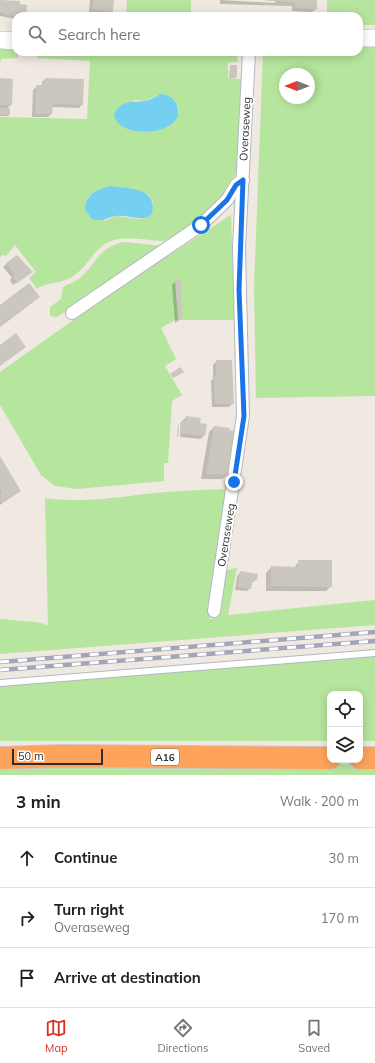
<!DOCTYPE html>
<html lang="en">
<head>
<meta charset="utf-8">
<style>
	body { margin:0; font-family:Mulish,sans-serif; background:#f6f6f6; color:#222 }
	.controls { position:absolute; right:12px; bottom:12px; display:grid; overflow:hidden; border-radius:8px; box-shadow:0 2px 10px #0003 }
	.controls button { width:36px; height:36px; display:grid; place-items:center; padding:0; border:0; border-bottom:1px solid #e0e0e0; background:#fff; color:#222; font:20px sans-serif }
	.compass { position:absolute; left:279px; top:68px; width:36px; height:36px; border-radius:50%; background:#fff; box-shadow:0 2px 10px #0003; rotate:270deg }
	.scale { position:absolute; left:12px; bottom:10px; width:91px; box-sizing:border-box; padding-left:4px; border:2px solid #2e2e2e; border-top:0; font-size:11px; line-height:14px; white-space:nowrap; color:#2e2e2e; -webkit-text-stroke:3px #fff; paint-order:stroke }
	.stop { position:absolute; width:12px; height:12px; margin:-9px; border:3px solid #1a73e8; border-radius:50%; background:#fff }
	.stop.end { background:#1a73e8; border-color:#fff; box-shadow:0 1px 4px #0008 }
	.list { margin:0; padding:0; list-style:none }
	h2 { display:flex; justify-content:space-between; align-items:center; height:52px; margin:0; padding:0 16px; font-size:17px }
	h2 small { font-size:13px; font-weight:400; color:#767676 }
	.list li { display:grid; grid-template-columns:26px 1fr auto; gap:12px; align-items:center; box-sizing:border-box; height:60px; padding:0 16px; border-top:1px solid #e0e0e0 }
	.list b { display:block; font-size:15px; white-space:nowrap }
	.list p { margin:0; font-size:13px; white-space:nowrap; color:#767676 }
	.list em { font-size:13px; font-style:normal; color:#767676 }
	.icon { flex:none; width:22px; height:22px; fill:none; stroke:currentColor; stroke-width:2; stroke-linecap:round; stroke-linejoin:round }
	.map { position:relative; flex:none; width:375px; height:775px; overflow:hidden }
	.search { position:absolute; background:#fff; box-shadow:0 2px 10px #0003; left:12px; right:12px; top:12px; height:44px; display:flex; align-items:center; gap:10px; box-sizing:border-box; padding:0 14px; border-radius:12px; color:#767676; font-size:15px }
	.sheet { height:232px; background:#fff }
	nav { display:flex; justify-content:space-around; align-items:center; box-sizing:border-box; height:56px; border-top:1px solid #e0e0e0; background:#fff; font-size:11px; color:#767676 }
	nav a { display:grid; justify-items:center; gap:2px }
	nav .on { color:#d93025 }
	.map>svg:first-child { display:block }
</style>
</head>
<body>
<div class="map">
<svg width="375" height="775" viewBox="0 0 375 775">
	<rect width="100%" height="100%" fill="#efe9e1"/>
	<!-- green -->
	<g fill="#b6e59e" fill-rule="evenodd">
		<path d="M 127,0 L 191,0 L 191,16 L 126,16 Z"/>
		<path d="M 327,0 L 375,0 L 375,25 L 359,25 L 359,16 L 327,16 Z"/>
		<path d="M 359,46 L 375,46 L 375,396 L 256,398 L 254,287 L 263,52 L 359,52 ZM 285,74 L 309,74 L 309,98 L 285,98 Z"/>
		<path d="M 0,49 L 16,49 L 16,52 L 18,52 L 18,58 L 1,59 L 0,64 Z"/>
		<path d="M 37,52 L 160,54 L 236,52 L 238,62 L 228,63 L 228,78 L 241,79 L 237,173 C 234,177 230,181 228,185 C 223,193 220,201 214,208 C 205,218 175,240 163,241 C 145,241 129,235 111,241 C 95,247 89,264 76,274 C 65,284 49,281 37,289 L 29,278 L 36,272 L 15,245 L 6,256 L 2,255 L 0,257 L 0,117 L 87,119 L 90,61 L 37,58 ZM 160,94 C 172,95 181,103 178,116 L 168,127 L 135,131 L 124,127 L 134,100 L 145,101 ZM 102,188 L 148,194 L 153,202 L 141,219 L 116,216 L 104,221 L 87,198 Z"/>
		<path d="M 231,215 L 235,320 L 175,320 L 161,328 L 176,359 L 165,366 L 182,395 L 172,401 L 168,463 L 164,463 L 164,481 L 77,489 L 55,486 L 41,475 L 0,405 L 0,372 L 120,287 Z"/>
		<path d="M 125,242 L 162,246 L 57,317 L 50,316 L 50,307 L 61,299 L 63,287 C 67,284 73,283 77,280 C 96,267 97,246 125,242 Z"/>
		<path d="M 228,489 L 210,619 L 216,618 L 224,575 L 227,570 L 237,568 L 228,615 L 375,600 L 375,625 L 0,654 L 0,619 L 36,622 L 48,625 L 45,498 C 79,503 112,498 146,494 C 174,491 201,490 228,489 Z"/>
		<path d="M 375,656 L 375,741 L 360,741 L 360,694 L 330,694 L 330,741 L 0,741 L 0,686 Z"/>
		<path d="M 375,764 L 375,775 L 0,775 L 0,765 Z"/>
	</g>
	<!-- water -->
	<g fill="#75cff0">
		<path d="M 160,94 C 172,94 180,104 178,116 C 176,120 172,125 167,127 C 153,135 116,134 114,114 C 122,99 132,103 145,101 C 150,100 155,97 160,94 Z"/>
		<path d="M 110,186 C 130,189 158,187 152,214 C 141,223 129,214 116,216 C 105,218 105,222 92,219 L 85,210 C 85,195 97,189 110,186 Z"/>
	</g>
	<!-- shadow -->
	<g fill="#0003">
		<path d="M 0,0 L 26,6 L 25,16 L 16,16 L 16,19 L 0,16 Z"/>
		<path d="M 90,0 L 113,0 L 113,10 L 110,14 L 104,15 L 89,12 Z"/>
		<path d="M 220,0 L 275,3 L 275,1 L 263,0 L 316,0 L 316,9 L 312,12 L 292,11 L 292,6 L 220,4 Z"/>
		<path d="M 230,66 L 236,77 L 235,78 L 229,78 Z"/>
		<path d="M 45,79 L 82,104 L 79,108 L 52,107 L 51,114 L 48,117 L 32,117 L 33,90 L 37,86 L 42,86 L 42,82 Z"/>
		<path d="M 0,80 L 11,105 L 6,109 L 9,115 L 8,116 L 0,116 Z"/>
		<path d="M 16,256 L 28,275 L 13,285 L 10,280 L 12,278 L 3,267 Z"/>
		<path d="M 176,281 L 181,319 L 175,323 L 172,285 Z"/>
		<path d="M 38,297 L 33,302 L 0,327 L 0,306 Z"/>
		<path d="M 217,361 L 233,403 L 229,407 L 212,407 L 211,381 L 213,379 L 213,365 Z"/>
		<path d="M 186,417 L 199,424 L 204,435 L 201,439 L 180,437 L 181,425 L 179,425 L 178,437 L 177,437 L 178,426 Z"/>
		<path d="M 214,427 L 229,429 L 228,474 L 222,479 L 201,479 L 209,432 Z"/>
		<path d="M 0,458 L 20,491 L 0,505 Z"/>
		<path d="M 299,561 L 331,586 L 326,591 L 266,591 L 266,573 L 271,567 L 294,568 Z"/>
		<path d="M 241,572 L 256,580 L 251,583 L 250,588 L 247,591 L 235,590 L 237,576 Z"/>
	</g>
	<!-- building -->
	<g fill="#cbc7bf">
		<path d="M 0,0 L 20,1 L 20,4 L 27,5 L 26,16 L 5,15 L 5,13 L 0,12 Z"/>
		<path d="M 93,0 L 114,0 L 113,12 L 92,9 Z"/>
		<path d="M 268,0 L 317,0 L 317,9 L 295,8 L 295,3 Z"/>
		<rect x="230" y="65" width="7" height="12"/>
		<path d="M 0,78 L 13,79 L 12,105 L 0,105 Z"/>
		<path d="M 45,78 L 84,79 L 83,105 L 53,104 L 52,114 L 35,114 L 36,85 L 44,85 Z"/>
		<rect x="0" y="108" width="10" height="7"/>
		<path d="M 17,255 L 33,272 L 17,283 L 12,276 L 15,275 L 6,263 Z"/>
		<path d="M 175,280 L 181,280 L 182,320 L 178,320 Z"/>
		<path d="M 29,283 L 40,297 L 0,326 L 0,305 Z"/>
		<path d="M 16,333 L 26,347 L 0,366 L 0,345 Z"/>
		<path d="M 216,360 L 232,360 L 234,404 L 215,404 L 214,376 L 216,376 Z"/>
		<path d="M 180,367 L 184,372 L 173,378 L 170,374 Z"/>
		<path d="M 186,416 L 201,418 L 200,423 L 207,424 L 205,436 L 180,433 L 181,421 L 186,422 Z"/>
		<path d="M 214,426 L 230,428 L 229,430 L 235,431 L 228,475 L 206,474 Z"/>
		<path d="M 0,456 L 21,491 L 2,503 L 0,499 L 2,492 L 0,489 Z"/>
		<path d="M 298,560 L 332,560 L 332,587 L 271,586 L 271,566 L 298,567 Z"/>
		<path d="M 240,571 L 258,574 L 257,580 L 253,580 L 251,589 L 238,587 Z"/>
	</g>
	<g fill="none" stroke-linecap="round" stroke-linejoin="round">
		<defs>
			<path id="lane" d="M 0,683 L 375,653"/>
			<g id="street">
				<path d="M 72,313 L 201,225 L 227,200 L 236,185 L 243,180"/>
				<path d="M 214,611 L 243,416 L 239,248 L 249,52"/>
			</g>
			<g id="secondary">
				<path d="M 359,38 L 375,38"/>
				<path d="M 0,40 L 16,41"/>
			</g>
			<g id="highway">
				<path d="M 0,758 L 62,756 L 330,758"/>
				<path d="M 360,758 L 375,758"/>
			</g>
		</defs>
		<!-- lane casing -->
		<use href="#lane" stroke="#b4b7c1" stroke-width="8"/>
		<!-- street casing -->
		<use href="#street" stroke="#b4b7c1" stroke-width="14"/>
		<!-- secondary casing -->
		<use href="#secondary" stroke="#b4b7c1" stroke-width="18"/>
		<!-- highway casing -->
		<use href="#highway" stroke="#c9c9c9" stroke-width="24"/>
		<!-- lane -->
		<use href="#lane" stroke="#fff" stroke-width="6"/>
		<!-- street -->
		<use href="#street" stroke="#fff" stroke-width="12"/>
		<!-- secondary -->
		<use href="#secondary" stroke="#fff" stroke-width="17"/>
		<!-- highway -->
		<use href="#highway" stroke="#ffa35c" stroke-width="22"/>
		<defs>
			<g id="rail">
				<path d="M 0,662 L 375,632"/>
				<path d="M 0,670 L 375,641"/>
			</g>
		</defs>
		<!-- rail casing -->
		<use href="#rail" stroke="#a3a6b8" stroke-width="4.5"/>
		<!-- rail -->
		<use href="#rail" stroke="#fff" stroke-width="3" stroke-dasharray="9" stroke-linecap="butt"/>
	</g>
	<g fill="none" stroke-linecap="round" stroke-linejoin="round">
		<!-- route -->
		<path stroke="#1a73e8" stroke-width="5" d="M 201,225 L 227,200 L 236,185 L 243,180 L 239,290 L 244,416 L 234,482"/>
	</g>
	<g text-anchor="middle" stroke-width="4" stroke-linejoin="round" paint-order="stroke">
		<!-- shield labels -->
		<rect fill="#fff" stroke="#6d6d6d" stroke-width="1" x="151" y="749" width="28" height="16" rx="3"/>
		<g font-size="10" font-weight="bold" fill="#2e2e2e">
			<text x="165" y="761">A16</text>
		</g>
		<!-- street labels -->
		<g font-size="11" fill="#2e2e2e" stroke="#fff">
			<text transform="translate(245 129) rotate(-87)" y="4">Overaseweg</text>
			<text transform="translate(226 535) rotate(-81)" y="4">Overaseweg</text>
		</g>
	</g>
</svg>
<div class="controls">
<button><svg class="icon" aria-label="locate" viewBox="0 0 24 24"><circle cx="12" cy="12" r="6"/><path d="M12 2v4M12 18v4M2 12h4M18 12h4"/></svg></button>
<button><svg class="icon" aria-label="layers" viewBox="0 0 24 24"><path d="M12 4l9 5-9 5-9-5zM3 14l9 5 9-5"/></svg></button>
</div>
<svg class="compass" viewBox="-18 -18 36 36"><path d="M0-13l5 13h-10z" fill="#e53935"/><path d="M0 13l5-13h-10z" fill="#767676"/></svg>
<div class="scale">50 m</div>
<div class="stop" style="left:201px;top:225px"></div>
<div class="stop end" style="left:234px;top:482px"></div>
<div class="search"><svg class="icon" aria-label="search" viewBox="0 0 24 24"><circle cx="10" cy="10" r="6"/><path d="M15 15l6 6"/></svg>Search here</div>
</div>
<section class="sheet">
<h2>3 min<small>Walk · 200 m</small></h2>
<ul class="list">
<li><svg class="icon" aria-label="ahead" viewBox="0 0 24 24"><path d="M12 20V5M6 11l6-6 6 6"/></svg><div><b>Continue</b></div><em>30 m</em></li>
<li><svg class="icon" aria-label="right" viewBox="0 0 24 24"><path d="M7 20v-9h11M14 6l5 5-5 5"/></svg><div><b>Turn right</b><p>Overaseweg</p></div><em>170 m</em></li>
<li><svg class="icon" aria-label="arrive" viewBox="0 0 24 24"><path d="M6 21V4h12l-3 4 3 4H6"/></svg><div><b>Arrive at destination</b></div></li>
</ul>
</section>
<nav>
<a class="on"><svg class="icon" aria-label="map" viewBox="0 0 24 24"><path d="M3 6l6-2 6 2 6-2v14l-6 2-6-2-6 2zM9 4v14M15 6v14"/></svg>Map</a>
<a><svg class="icon" aria-label="directions" viewBox="0 0 24 24"><path d="M12 3l9 9-9 9-9-9zM9 14v-3h6M13 9l2 2-2 2"/></svg>Directions</a>
<a><svg class="icon" aria-label="saved" viewBox="0 0 24 24"><path d="M7 4h10v16l-5-4-5 4z"/></svg>Saved</a>
</nav>
</body>
</html>
